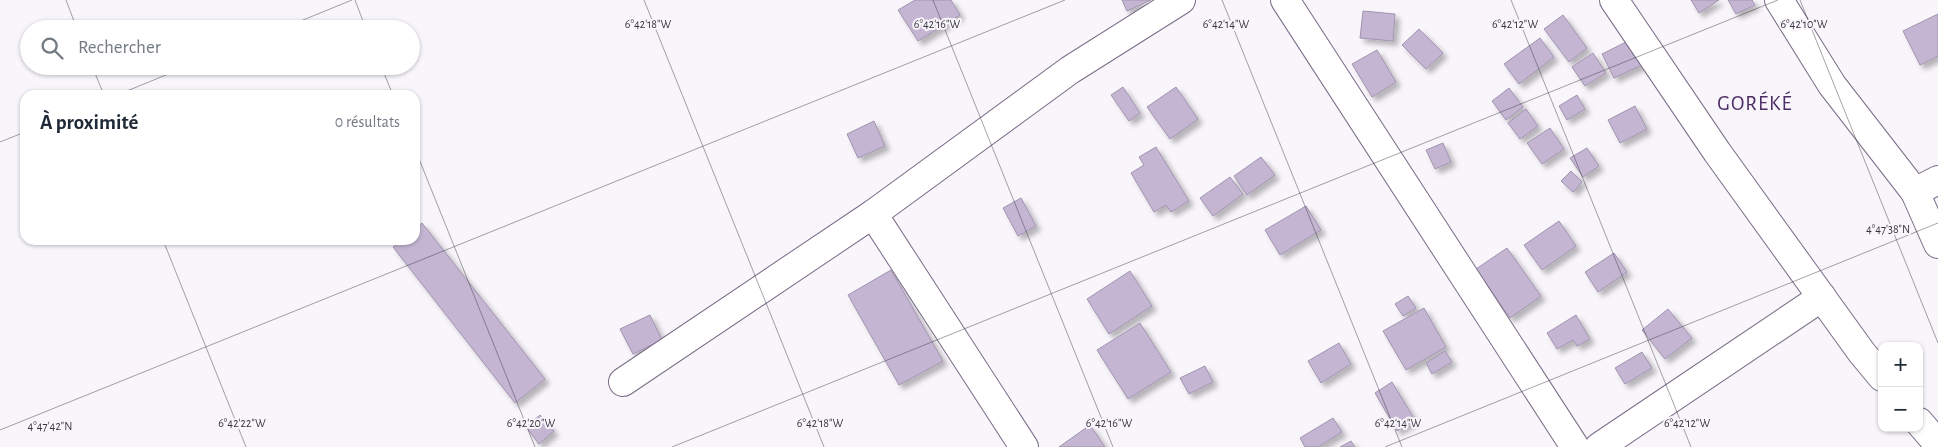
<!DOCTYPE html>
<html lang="fr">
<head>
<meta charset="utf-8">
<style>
	body { margin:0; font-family:"Alegreya Sans",sans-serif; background:#f6f6f7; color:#1f2937 }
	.controls { position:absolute; right:15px; bottom:15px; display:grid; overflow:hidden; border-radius:10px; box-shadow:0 1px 4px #0004 }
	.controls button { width:45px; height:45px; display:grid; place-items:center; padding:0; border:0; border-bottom:1px solid #e0e1e3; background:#fff; color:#1f2937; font:25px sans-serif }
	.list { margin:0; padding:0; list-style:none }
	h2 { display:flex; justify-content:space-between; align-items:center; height:65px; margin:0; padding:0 20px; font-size:21px }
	h2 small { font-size:16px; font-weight:400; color:#747a83 }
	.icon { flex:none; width:28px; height:28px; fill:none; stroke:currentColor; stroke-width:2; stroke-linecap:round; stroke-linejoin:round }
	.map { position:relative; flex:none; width:1938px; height:447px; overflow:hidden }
	.search { position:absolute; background:#fff; box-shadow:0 1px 4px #0004; left:20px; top:20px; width:400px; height:55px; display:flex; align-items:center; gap:12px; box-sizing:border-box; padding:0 18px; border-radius:28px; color:#747a83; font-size:19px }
	.panel { position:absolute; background:#fff; box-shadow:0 1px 4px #0004; left:20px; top:90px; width:400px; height:155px; border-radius:15px }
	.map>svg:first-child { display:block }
</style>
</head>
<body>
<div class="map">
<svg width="1938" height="447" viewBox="0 0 1938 447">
	<defs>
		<filter id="shadow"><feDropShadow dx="4.5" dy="4.5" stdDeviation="2.5" flood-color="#0004"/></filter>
	</defs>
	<rect width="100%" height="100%" fill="#f8f5fb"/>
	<!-- building -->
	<g fill="#c4b6d3" stroke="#a193af" filter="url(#shadow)">
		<path d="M 915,0 L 951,0 L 960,15 L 918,41 L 898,10 Z"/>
		<path d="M 1122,0 L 1151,0 L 1127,11 Z"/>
		<path d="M 1691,0 L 1719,0 L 1699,13 Z"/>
		<path d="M 1728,0 L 1752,0 L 1755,5 L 1736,14 Z"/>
		<path d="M 1363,11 L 1395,14 L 1393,41 L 1360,38 Z"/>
		<path d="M 1938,14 L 1938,56 L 1920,65 L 1903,31 Z"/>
		<path d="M 1563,15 L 1587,48 L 1569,62 L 1544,29 Z"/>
		<path d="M 1419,29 L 1443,53 L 1426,69 L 1402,45 Z"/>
		<path d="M 1540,38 L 1554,57 L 1519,84 L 1504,64 Z"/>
		<path d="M 1632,39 L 1644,64 L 1614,78 L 1602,54 Z"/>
		<path d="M 1377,50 L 1396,82 L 1372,97 L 1352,64 Z"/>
		<path d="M 1593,53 L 1606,73 L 1585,86 L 1572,67 Z"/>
		<path d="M 1123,87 L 1140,113 L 1129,121 L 1111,95 Z"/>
		<path d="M 1176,87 L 1198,119 L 1170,139 L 1147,107 Z"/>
		<path d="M 1509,88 L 1523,107 L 1506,120 L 1492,101 Z"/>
		<path d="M 1577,95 L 1585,109 L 1567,120 L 1559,106 Z"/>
		<path d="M 1635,106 L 1647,129 L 1620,143 L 1608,120 Z"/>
		<path d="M 1526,109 L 1538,126 L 1520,139 L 1508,123 Z"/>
		<path d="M 874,121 L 885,146 L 858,158 L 847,134 Z"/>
		<path d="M 1550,128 L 1564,149 L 1542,164 L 1527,143 Z"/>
		<path d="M 1443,143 L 1451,162 L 1435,169 L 1426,150 Z"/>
		<path d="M 1156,147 L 1189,201 L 1171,212 L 1166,205 L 1154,212 L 1131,173 L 1144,165 L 1139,157 Z"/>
		<path d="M 1587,148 L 1599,166 L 1583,177 L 1570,158 Z"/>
		<path d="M 1261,157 L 1275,175 L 1247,195 L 1234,176 Z"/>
		<path d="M 1571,171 L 1582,182 L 1573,192 L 1561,181 Z"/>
		<path d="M 1230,177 L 1243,194 L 1213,216 L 1200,198 Z"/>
		<path d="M 1021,198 L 1036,226 L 1018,236 L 1003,208 Z"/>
		<path d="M 1306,206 L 1321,230 L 1280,255 L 1265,230 Z"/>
		<path d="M 1559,221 L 1576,246 L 1542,270 L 1524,245 Z"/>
		<path d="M 422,223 L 545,379 L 515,403 L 393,247 L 401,240 L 415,240 L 415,229 Z"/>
		<path d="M 1507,248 L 1541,296 L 1510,318 L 1476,269 Z"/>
		<path d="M 1614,253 L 1627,272 L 1598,292 L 1585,272 Z"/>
		<path d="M 891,270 L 943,361 L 899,385 L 848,295 Z"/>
		<path d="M 1130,271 L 1152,306 L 1109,334 L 1087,299 Z"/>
		<path d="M 1408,296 L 1416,308 L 1403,316 L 1395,304 Z"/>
		<path d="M 1424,308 L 1446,347 L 1406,370 L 1383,331 Z"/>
		<path d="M 1668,309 L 1692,338 L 1665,359 L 1642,330 Z"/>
		<path d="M 650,315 L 662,340 L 633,354 L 620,329 Z"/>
		<path d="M 1576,315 L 1590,339 L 1577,346 L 1573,340 L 1557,349 L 1547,333 Z"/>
		<path d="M 1140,323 L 1171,372 L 1128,399 L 1097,350 Z"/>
		<path d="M 1339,343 L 1351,364 L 1321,383 L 1308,361 Z"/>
		<path d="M 1445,351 L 1452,362 L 1432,374 L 1426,363 Z"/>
		<path d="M 1642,352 L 1652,368 L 1625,384 L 1615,368 Z"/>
		<path d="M 1205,366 L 1213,382 L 1189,394 L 1180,378 Z"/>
		<path d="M 1392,382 L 1415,420 L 1397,431 L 1375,393 Z"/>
		<path d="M 540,415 L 554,431 L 539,444 L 526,427 Z"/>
		<path d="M 1333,418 L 1342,432 L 1318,447 L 1305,447 L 1300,438 Z"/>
		<path d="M 1090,425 L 1105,447 L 1059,447 Z"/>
		<path d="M 1351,441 L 1355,447 L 1340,447 Z"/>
	</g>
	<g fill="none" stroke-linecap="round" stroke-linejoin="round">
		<defs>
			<g id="minor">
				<path d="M 1285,0 L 1575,447"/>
				<path d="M 1614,0 L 1717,152 L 1862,353 L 1882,377"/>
				<path d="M 1779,0 L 1832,85 L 1915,192 L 1938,244"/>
				<path d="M 1915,192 L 1938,180"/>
				<path d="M 873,214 L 1024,447"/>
				<path d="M 623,382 L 873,214 L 1070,70 L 1181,0"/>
				<path d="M 1919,422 L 1938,444"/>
				<path d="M 1599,447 L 1822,297"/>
			</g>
		</defs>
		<!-- minor casing -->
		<use href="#minor" stroke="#796c86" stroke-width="30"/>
		<!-- minor -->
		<use href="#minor" stroke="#fff" stroke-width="28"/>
	</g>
	<!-- ticks -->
	<path fill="none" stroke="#39333f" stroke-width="1" stroke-opacity="0.45" d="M 66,0 L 77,29M 355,0 L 366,29M 644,0 L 824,447M 933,0 L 1113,447M 1222,0 L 1402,447M 1511,0 L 1691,447M 1800,0 L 1938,343M 281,29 L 352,0M 92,66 L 104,95M 381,66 L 393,95M 117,95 L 188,66M 0,142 L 25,132M 415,149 L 535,447M 163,240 L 246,447M 0,430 L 1065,0M 672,447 L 1778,0M 1385,447 L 1938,223"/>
	<g text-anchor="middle" stroke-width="4" stroke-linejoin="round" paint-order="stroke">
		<!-- quarter labels -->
		<g font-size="21" letter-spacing="1" fill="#4c2d66" stroke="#f8f5fb">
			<text x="1755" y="110">GORÉKÉ</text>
		</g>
	</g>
	<g font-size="12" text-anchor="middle" fill="#39333f" stroke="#f8f5fb" stroke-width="4" stroke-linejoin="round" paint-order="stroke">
		<text x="648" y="28">6°42'18"W</text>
		<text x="937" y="28">6°42'16"W</text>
		<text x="1226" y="28">6°42'14"W</text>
		<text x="1804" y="28">6°42'10"W</text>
		<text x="1515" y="28">6°42'12"W</text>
		<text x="1888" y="233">4°47'38"N</text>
		<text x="242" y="427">6°42'22"W</text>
		<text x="531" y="427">6°42'20"W</text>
		<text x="820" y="427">6°42'18"W</text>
		<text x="1109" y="427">6°42'16"W</text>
		<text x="1398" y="427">6°42'14"W</text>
		<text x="1687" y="427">6°42'12"W</text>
		<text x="50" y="430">4°47'42"N</text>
	</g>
</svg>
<div class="controls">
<button>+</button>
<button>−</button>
</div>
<div class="search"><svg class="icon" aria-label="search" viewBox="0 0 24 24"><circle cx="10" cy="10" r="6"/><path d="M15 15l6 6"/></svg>Rechercher</div>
<section class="panel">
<h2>À proximité<small>0 résultats</small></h2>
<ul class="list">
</ul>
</section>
</div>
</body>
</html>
